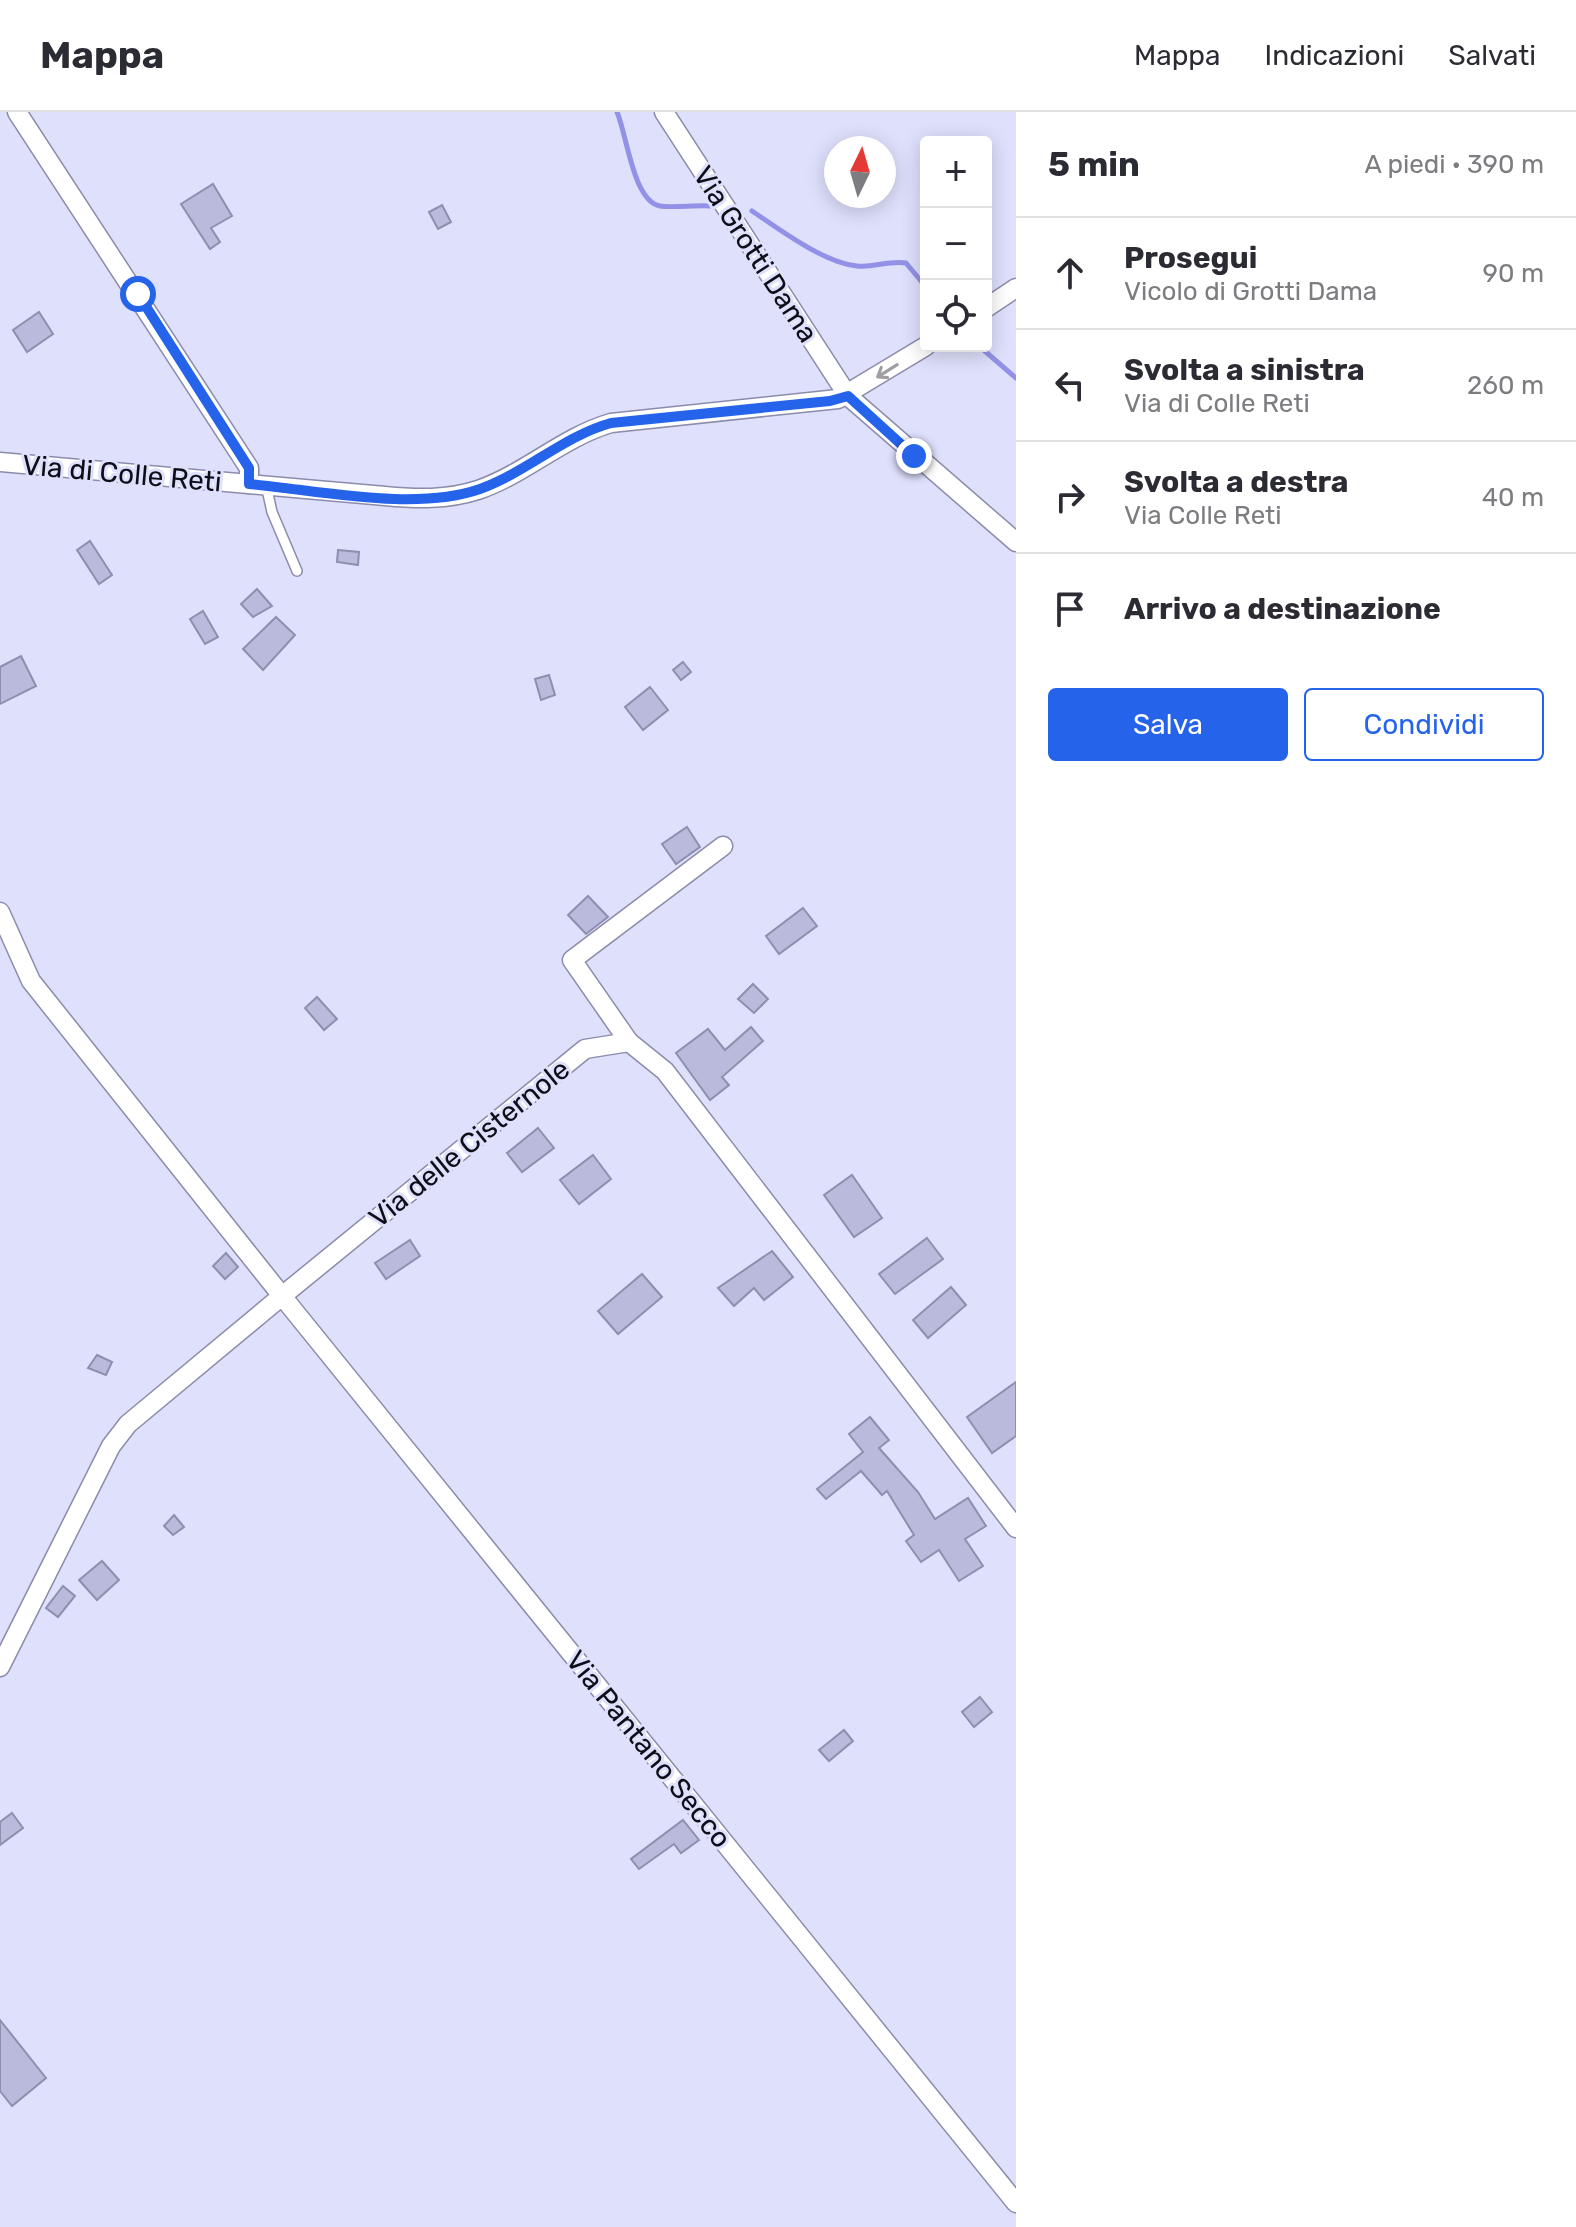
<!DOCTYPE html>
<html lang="it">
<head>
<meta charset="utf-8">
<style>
	body { margin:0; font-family:Rubik,sans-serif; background:#f2f2f3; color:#2b2b33 }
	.controls { position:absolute; right:24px; top:24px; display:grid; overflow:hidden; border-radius:8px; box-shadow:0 4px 20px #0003 }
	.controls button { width:72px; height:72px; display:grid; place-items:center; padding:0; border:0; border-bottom:2px solid #e1e1e2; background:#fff; color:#2b2b33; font:40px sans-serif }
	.compass { position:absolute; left:824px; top:24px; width:72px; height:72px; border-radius:50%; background:#fff; box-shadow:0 4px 20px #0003; rotate:5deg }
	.stop { position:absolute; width:24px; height:24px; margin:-18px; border:6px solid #2563eb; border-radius:50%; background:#fff }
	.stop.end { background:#2563eb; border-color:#fff; box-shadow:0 2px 8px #0008 }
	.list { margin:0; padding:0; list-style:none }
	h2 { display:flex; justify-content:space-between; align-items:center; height:104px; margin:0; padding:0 32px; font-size:34px }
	h2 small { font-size:26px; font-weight:400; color:#7c7c81 }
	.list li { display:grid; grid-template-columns:52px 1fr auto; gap:24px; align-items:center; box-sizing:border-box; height:112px; padding:0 32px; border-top:2px solid #e1e1e2 }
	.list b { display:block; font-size:30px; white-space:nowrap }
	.list p { margin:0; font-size:26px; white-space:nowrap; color:#7c7c81 }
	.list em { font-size:26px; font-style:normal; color:#7c7c81 }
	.actions { display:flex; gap:16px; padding:24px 32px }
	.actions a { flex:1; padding:18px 0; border:2px solid #2563eb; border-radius:8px; text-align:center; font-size:28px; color:#2563eb }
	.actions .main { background:#2563eb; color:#fff }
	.icon { flex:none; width:44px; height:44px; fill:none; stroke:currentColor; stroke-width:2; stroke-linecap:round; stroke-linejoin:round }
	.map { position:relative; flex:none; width:1016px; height:2115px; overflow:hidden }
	header { display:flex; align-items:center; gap:48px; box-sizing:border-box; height:112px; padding:0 40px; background:#fff; border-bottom:2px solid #e1e1e2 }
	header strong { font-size:38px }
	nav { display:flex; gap:44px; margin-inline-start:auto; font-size:28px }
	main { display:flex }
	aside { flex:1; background:#fff }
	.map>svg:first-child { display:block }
</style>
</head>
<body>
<header>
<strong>Mappa</strong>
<nav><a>Mappa</a><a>Indicazioni</a><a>Salvati</a></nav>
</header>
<main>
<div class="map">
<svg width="1016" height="2115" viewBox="0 0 1016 2115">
	<rect width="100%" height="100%" fill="#dfe0fc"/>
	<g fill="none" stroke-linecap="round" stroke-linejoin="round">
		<!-- stream -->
		<g stroke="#9391e7" stroke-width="5">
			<path d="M 617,0 C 627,23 633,89 660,94 C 670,96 697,93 710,94"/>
			<path d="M 752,99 C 779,117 824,151 857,154 C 874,156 889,148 906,151 L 926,175"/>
			<path d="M 979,234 L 1016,266"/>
		</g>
	</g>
	<!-- building -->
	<g fill="#babbdc" stroke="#8e8fae" stroke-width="2">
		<path d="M 213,72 L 232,104 L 211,116 L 220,130 L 210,137 L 181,92 Z"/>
		<path d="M 442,93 L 451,110 L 438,117 L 429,100 Z"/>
		<path d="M 39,200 L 53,222 L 27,240 L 13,218 Z"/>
		<path d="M 90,429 L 112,463 L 99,472 L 77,438 Z"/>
		<path d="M 338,438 L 359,440 L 358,453 L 337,450 Z"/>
		<path d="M 257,477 L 272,494 L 253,505 L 241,492 Z"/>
		<path d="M 203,499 L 218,525 L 205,532 L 190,507 Z"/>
		<path d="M 276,505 L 295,523 L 263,558 L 243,537 Z"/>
		<path d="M 21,544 L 36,574 L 0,592 L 0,555 Z"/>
		<path d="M 683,550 L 691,560 L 681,568 L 673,558 Z"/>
		<path d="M 549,563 L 555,583 L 541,588 L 535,567 Z"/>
		<path d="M 650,575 L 668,598 L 643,618 L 625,595 Z"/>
		<path d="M 687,715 L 700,735 L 676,752 L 662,732 Z"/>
		<path d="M 588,784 L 608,805 L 586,822 L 568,803 Z"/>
		<path d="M 803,796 L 817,814 L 779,842 L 766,824 Z"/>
		<path d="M 753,872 L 768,887 L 754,901 L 738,887 Z"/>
		<path d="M 317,885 L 337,907 L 324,918 L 305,896 Z"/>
		<path d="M 751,915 L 763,929 L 722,965 L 729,973 L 710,988 L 676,941 L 708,917 L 725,938 Z"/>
		<path d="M 538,1016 L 554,1036 L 522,1060 L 507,1041 Z"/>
		<path d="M 593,1043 L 611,1067 L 579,1092 L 560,1068 Z"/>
		<path d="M 852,1063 L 882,1106 L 854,1125 L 824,1083 Z"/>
		<path d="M 927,1126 L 943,1147 L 895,1182 L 879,1162 Z"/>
		<path d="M 410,1128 L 420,1144 L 386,1167 L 375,1151 Z"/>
		<path d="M 772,1139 L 793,1165 L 764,1188 L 754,1176 L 734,1194 L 718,1176 Z"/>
		<path d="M 226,1141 L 238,1155 L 225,1167 L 213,1154 Z"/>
		<path d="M 642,1162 L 662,1185 L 618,1222 L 598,1199 Z"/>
		<path d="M 951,1175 L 966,1193 L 928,1226 L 913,1208 Z"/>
		<path d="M 97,1243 L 112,1250 L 106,1263 L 88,1256 Z"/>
		<path d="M 1016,1270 L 1016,1324 L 992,1341 L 967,1305 Z"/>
		<path d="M 870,1305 L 889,1328 L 879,1336 L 918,1380 L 935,1407 L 968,1386 L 986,1414 L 965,1427 L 983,1454 L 959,1469 L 939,1438 L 921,1450 L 906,1429 L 914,1423 L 887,1379 L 882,1383 L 861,1359 L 826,1387 L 817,1377 L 863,1340 L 849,1322 Z"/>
		<path d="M 174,1403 L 184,1415 L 173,1423 L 164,1414 Z"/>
		<path d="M 102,1449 L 119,1468 L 97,1488 L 79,1468 Z"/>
		<path d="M 63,1474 L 75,1484 L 58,1505 L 46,1496 Z"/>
		<path d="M 980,1585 L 992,1600 L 974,1615 L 962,1600 Z"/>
		<path d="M 844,1618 L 853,1629 L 829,1649 L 819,1638 Z"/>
		<path d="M 12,1701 L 23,1716 L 0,1733 L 0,1710 Z"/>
		<path d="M 683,1708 L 699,1728 L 681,1741 L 674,1732 L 639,1757 L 631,1747 Z"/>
		<path d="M 0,1908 L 46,1966 L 12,1994 L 0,1979 Z"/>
	</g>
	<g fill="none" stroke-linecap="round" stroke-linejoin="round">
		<defs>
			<path id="service" d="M 266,373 L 272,400 L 297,459"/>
			<g id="minor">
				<path d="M 17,0 L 249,356 L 249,372"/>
				<path d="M 664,0 L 848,284 L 1016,430"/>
				<path d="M 986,196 L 1016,176"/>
				<path d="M 0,350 L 385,384 C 416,387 447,388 478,378 C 525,362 563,325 611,311 L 838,287 L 926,234"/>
				<path d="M 0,800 L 31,869 L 282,1184 L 585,937 L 629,930 L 665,959 L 1016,1416"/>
				<path d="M 629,930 L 572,848 L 723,734"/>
				<path d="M 0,1555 L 111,1334 L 128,1312 L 282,1184 L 1016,2091"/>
			</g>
		</defs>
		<!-- service casing -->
		<use href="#service" stroke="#8b8bab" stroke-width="12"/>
		<!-- minor casing -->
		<use href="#minor" stroke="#8b8bab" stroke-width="21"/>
		<!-- service -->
		<use href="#service" stroke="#fff" stroke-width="9"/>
		<!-- minor -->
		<use href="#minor" stroke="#fff" stroke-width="18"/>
	</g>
	<!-- one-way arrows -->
	<defs><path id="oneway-shaft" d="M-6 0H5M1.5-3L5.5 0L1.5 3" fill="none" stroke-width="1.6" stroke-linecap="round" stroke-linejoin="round" transform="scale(2)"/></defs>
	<use stroke="#9f9fa3" href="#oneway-shaft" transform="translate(887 259) rotate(148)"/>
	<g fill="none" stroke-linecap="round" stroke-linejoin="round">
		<!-- route -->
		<path stroke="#2563eb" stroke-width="10" d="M 138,182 L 249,356 L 249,372 C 318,378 414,400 480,377 C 527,360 564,324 611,311 L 830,289 L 848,284 L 914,344"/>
	</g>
	<g text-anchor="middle" stroke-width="6" stroke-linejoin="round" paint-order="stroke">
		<!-- street labels -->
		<g font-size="28" fill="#0e0e19" stroke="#dfe0fc">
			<text transform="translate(756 142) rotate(57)" y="10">Via Grotti Dama</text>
			<text transform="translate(122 361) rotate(5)" y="10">Via di Colle Reti</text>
			<text transform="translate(469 1031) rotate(-39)" y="10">Via delle Cisternole</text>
			<text transform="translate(649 1637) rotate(51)" y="10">Via Pantano Secco</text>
		</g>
	</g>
</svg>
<div class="controls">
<button>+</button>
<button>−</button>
<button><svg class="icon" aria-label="locate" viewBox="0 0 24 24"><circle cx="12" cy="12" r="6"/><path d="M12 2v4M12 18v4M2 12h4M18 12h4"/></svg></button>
</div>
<svg class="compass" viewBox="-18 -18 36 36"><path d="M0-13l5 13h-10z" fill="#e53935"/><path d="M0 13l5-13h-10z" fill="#7c7c81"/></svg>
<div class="stop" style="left:138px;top:182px"></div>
<div class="stop end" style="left:914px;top:344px"></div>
</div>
<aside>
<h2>5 min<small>A piedi · 390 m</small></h2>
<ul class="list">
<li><svg class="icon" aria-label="ahead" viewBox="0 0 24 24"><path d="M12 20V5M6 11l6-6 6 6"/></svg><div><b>Prosegui</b><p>Vicolo di Grotti Dama</p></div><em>90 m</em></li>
<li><svg class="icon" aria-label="left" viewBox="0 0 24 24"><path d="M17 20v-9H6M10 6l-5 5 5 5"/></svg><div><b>Svolta a sinistra</b><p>Via di Colle Reti</p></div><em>260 m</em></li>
<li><svg class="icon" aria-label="right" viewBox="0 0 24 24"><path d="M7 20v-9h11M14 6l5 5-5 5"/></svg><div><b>Svolta a destra</b><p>Via Colle Reti</p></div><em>40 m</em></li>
<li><svg class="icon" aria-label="arrive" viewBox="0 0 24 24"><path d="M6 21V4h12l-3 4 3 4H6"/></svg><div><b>Arrivo a destinazione</b></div></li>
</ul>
<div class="actions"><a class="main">Salva</a><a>Condividi</a></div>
</aside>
</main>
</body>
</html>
